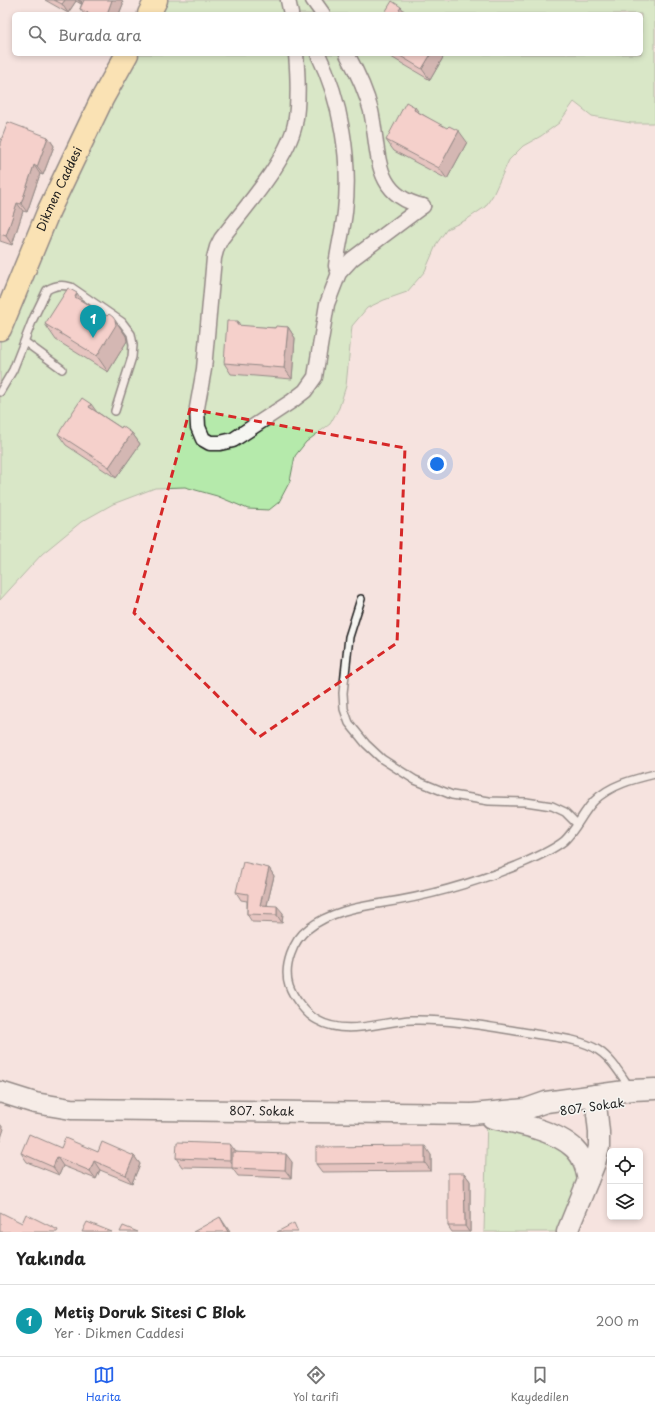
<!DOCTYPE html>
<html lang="tr">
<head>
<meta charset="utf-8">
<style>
	body { margin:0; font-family:"Playpen Sans",sans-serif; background:#f2f2f2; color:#222 }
	.controls { position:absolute; right:12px; bottom:12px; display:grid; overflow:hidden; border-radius:6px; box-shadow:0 2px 6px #0003 }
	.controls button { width:36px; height:36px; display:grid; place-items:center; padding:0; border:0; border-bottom:1px solid #e0e0e0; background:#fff; color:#222; font:20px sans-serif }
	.you { position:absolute; left:437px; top:464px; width:14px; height:14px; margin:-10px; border:3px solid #fff; border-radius:50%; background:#1a73e8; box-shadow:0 0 0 6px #1a73e833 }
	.badge { display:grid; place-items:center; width:26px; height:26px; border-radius:50%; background:#2563eb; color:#fff; font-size:13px; font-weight:700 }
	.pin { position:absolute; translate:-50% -33px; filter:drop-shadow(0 1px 2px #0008) }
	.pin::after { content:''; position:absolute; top:21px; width:14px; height:12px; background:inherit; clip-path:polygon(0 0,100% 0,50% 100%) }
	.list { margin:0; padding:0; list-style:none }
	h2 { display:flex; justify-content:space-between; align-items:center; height:52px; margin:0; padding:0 16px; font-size:17px }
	h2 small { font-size:13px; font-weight:400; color:#767676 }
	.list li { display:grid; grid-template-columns:26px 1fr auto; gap:12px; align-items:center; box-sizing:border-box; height:72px; padding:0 16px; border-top:1px solid #e0e0e0 }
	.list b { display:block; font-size:15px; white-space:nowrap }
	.list p { margin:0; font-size:13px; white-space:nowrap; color:#767676 }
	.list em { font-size:13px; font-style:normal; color:#767676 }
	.icon { flex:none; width:22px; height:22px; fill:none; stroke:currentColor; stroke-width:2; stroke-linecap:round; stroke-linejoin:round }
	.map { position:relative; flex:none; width:655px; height:1232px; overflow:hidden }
	.search { position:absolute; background:#fff; box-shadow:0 2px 6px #0003; left:12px; right:12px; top:12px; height:44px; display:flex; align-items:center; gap:10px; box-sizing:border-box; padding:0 14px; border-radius:6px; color:#767676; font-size:15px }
	.sheet { height:124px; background:#fff }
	nav { display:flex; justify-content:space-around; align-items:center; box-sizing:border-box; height:56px; border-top:1px solid #e0e0e0; background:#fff; font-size:11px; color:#767676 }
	nav a { display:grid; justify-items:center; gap:2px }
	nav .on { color:#2563eb }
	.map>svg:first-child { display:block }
</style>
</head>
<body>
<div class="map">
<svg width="655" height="1232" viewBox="0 0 655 1232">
	<rect width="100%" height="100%" fill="#f5e3df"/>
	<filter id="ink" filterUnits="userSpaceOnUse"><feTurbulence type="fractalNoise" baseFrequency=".025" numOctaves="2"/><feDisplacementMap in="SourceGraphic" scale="8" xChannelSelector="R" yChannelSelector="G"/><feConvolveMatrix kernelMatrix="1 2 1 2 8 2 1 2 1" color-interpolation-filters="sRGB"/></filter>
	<g filter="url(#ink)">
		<!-- green -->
		<g fill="#b5eaab" stroke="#688364">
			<path d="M 156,0 L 655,0 L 655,123 L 631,123 L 592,116 L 574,102 L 559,123 L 541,136 L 523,146 L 509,160 L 493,195 L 485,207 L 466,220 L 447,229 L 437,243 L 425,271 L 407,292 L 384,300 L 367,308 L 352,326 L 346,386 L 339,408 L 330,424 L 306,442 L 295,456 L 290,481 L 279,502 L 269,510 L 248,509 L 217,496 L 185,487 L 155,488 L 113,504 L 81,522 L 42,554 L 0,600 L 0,329 L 127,54 L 641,54 L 641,14 L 149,14 Z"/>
			<path d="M 487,1117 L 518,1124 L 585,1165 L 567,1232 L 484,1232 Z"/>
		</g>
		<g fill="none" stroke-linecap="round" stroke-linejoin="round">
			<defs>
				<g id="lane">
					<path d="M 25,342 L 62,369"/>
					<path d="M 0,392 L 13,370 L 33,319 L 47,290 C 55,285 62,284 71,287 L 122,322 L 131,334 L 133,345 L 132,357 L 115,411"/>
					<path d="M 361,599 L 349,637 L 343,693 L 344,709 L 349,723 L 366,744 L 382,759 L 415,780 L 452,795 L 489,801 L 526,802 L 552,806 L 565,812 L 577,824"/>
					<path d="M 630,1088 C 621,1075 612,1059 598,1050 C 580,1038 549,1037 529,1033 C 491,1027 451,1019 412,1020 C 381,1021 347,1037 317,1020 C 306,1014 293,997 289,985 C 283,967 293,940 308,929 C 329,912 357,907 383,903 C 430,896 471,884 516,866 C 532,859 550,852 564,841 C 576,830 583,812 594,801 C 610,785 634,779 655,774"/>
				</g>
				<g id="street">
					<path d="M 288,0 L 291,14"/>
					<path d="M 313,0 L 323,14"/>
					<path d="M 296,54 C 298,77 299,102 295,124 C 287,161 244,209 221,239 L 217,247 L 214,258 L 204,369 L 197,408 L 198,427 L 203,439 L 210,443 L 220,443 L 233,440 L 292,401 L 305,391 L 315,377 L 327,304 L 339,273 L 352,259 L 423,206"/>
					<path d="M 318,54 C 341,100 351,161 345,212 C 343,230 338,248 336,266 L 339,273"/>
					<path d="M 347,54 C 357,72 366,91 371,111 C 380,152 372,195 423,206"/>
				</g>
				<g id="secondary">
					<path id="s1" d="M 0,1092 L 35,1103 L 71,1109 L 472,1114 L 526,1109 L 546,1102 L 632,1090 L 655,1089"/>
					<path d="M 492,1118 C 517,1123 557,1131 575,1149 C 584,1158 586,1169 588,1180"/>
					<path d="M 567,1232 L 595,1163 L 599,1147 L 599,1132 L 595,1095"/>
				</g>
				<g id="primary">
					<path d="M 149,14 L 156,0"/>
					<path id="s2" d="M 0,329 L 49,210 L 102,99 L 127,54"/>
				</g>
			</defs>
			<!-- lane casing -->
			<use href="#lane" stroke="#1c1c1c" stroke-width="10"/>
			<!-- street casing -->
			<use href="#street" stroke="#1c1c1c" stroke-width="17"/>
			<!-- secondary casing -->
			<use href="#secondary" stroke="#1c1c1c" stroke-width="23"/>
			<!-- primary casing -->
			<use href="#primary" stroke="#1c1c1c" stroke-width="25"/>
			<!-- lane -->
			<use href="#lane" stroke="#f6f6f2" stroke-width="7"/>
			<!-- street -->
			<use href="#street" stroke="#f6f6f2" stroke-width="14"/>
			<!-- secondary -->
			<use href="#secondary" stroke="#f6f6f2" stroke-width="20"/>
			<!-- primary -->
			<use href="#primary" stroke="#fedf80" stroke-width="22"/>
		</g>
		<!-- wall -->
		<g fill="#d29e9b" stroke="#1c1c1c">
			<path d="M 45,0 L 122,0 L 123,4 L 119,14 L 84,14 L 80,9 L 82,3 L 81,1 L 81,4 L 76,1 L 68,13 Z"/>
			<path d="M 386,54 L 445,54 L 430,80 Z"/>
			<path d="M 420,113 L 467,142 L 447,179 L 394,151 L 386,140 Z"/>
			<path d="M 48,137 L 54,146 L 43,175 L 40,174 L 27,212 L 23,211 L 12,245 L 0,241 L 0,143 Z"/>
			<path d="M 82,301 L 126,336 L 127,341 L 108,372 L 56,340 L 45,324 Z"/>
			<path d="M 238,321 L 240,326 L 275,328 L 288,327 L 295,338 L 292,379 L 231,374 L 224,363 Z"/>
			<path d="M 97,412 L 121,428 L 132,433 L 140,444 L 116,478 L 66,445 L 58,434 Z"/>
			<path d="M 269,868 L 274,876 L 267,905 L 283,913 L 282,923 L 252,922 L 247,914 L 247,901 L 241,900 L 236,892 Z"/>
			<path d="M 61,1148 L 134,1156 L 140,1164 L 132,1183 L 100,1170 L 96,1179 L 63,1166 L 59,1175 L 27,1162 L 21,1153 Z"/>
			<path d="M 236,1152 L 292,1162 L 291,1178 L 238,1176 L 232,1168 L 182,1167 L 176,1158 Z"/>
			<path d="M 431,1155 L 431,1171 L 322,1172 L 316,1164 Z"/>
			<path d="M 464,1173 L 470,1181 L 470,1232 L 452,1232 L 448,1226 Z"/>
		</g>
		<!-- shaded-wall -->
		<g fill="#ab817e" stroke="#1c1c1c">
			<path d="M 65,0 L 75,0 L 76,1 L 68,13 L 62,4 Z"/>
			<path d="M 78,0 L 81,1 L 81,4 Z"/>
			<path d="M 112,0 L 122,0 L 123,4 L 119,14 L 107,14 Z"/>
			<path d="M 401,7 L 406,14 L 399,10 Z"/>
			<path d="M 431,54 L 445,54 L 430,80 L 422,69 Z"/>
			<path d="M 415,107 L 423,118 L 414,110 Z"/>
			<path d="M 459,131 L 467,142 L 447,179 L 439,168 Z"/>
			<path d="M 48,137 L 54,146 L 43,175 L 37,167 Z"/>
			<path d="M 34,165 L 40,174 L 27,212 L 21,204 Z"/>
			<path d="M 17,203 L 23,211 L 12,245 L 6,236 Z"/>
			<path d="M 77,293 L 88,309 L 75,297 Z"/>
			<path d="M 115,320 L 126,336 L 127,341 L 108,372 L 97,356 Z"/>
			<path d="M 288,327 L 295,338 L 292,379 L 284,368 Z"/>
			<path d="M 91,404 L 99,415 L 89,407 Z"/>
			<path d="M 132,433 L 140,444 L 116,478 L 109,467 Z"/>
			<path d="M 269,868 L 274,876 L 265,913 L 260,905 Z"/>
			<path d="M 277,906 L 283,913 L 282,923 L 277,915 Z"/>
			<path d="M 0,1124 L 4,1129 L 0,1141 Z"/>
			<path d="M 230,1144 L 236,1152 L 236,1169 L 230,1160 Z"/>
			<path d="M 425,1146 L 431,1155 L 431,1171 L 425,1163 Z"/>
			<path d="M 286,1154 L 292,1162 L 291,1178 L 285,1170 Z"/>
			<path d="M 134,1156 L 140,1164 L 132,1183 L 126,1175 Z"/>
			<path d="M 57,1157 L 63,1166 L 59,1175 L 53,1167 Z"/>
			<path d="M 94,1161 L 100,1170 L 96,1179 L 90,1171 Z"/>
			<path d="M 464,1173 L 470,1181 L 470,1232 L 469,1232 L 465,1226 Z"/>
			<path d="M 220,1217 L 230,1232 L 228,1232 Z"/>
		</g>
		<!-- building -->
		<g fill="#f4b8b4" stroke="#1c1c1c">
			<path d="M 54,0 L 65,0 L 62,4 Z"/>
			<path d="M 84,0 L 112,0 L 107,14 L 91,14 L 80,9 Z"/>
			<path d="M 392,1 L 401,7 L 399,10 L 406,14 L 384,14 Z"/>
			<path d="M 397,54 L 431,54 L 422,69 Z"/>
			<path d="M 406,102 L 415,107 L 414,110 L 447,128 L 449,126 L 459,131 L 439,168 L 386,140 Z"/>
			<path d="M 8,122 L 48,137 L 37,167 L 34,165 L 21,204 L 17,203 L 6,236 L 0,234 L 0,143 Z"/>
			<path d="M 68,288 L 77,293 L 75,297 L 107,316 L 109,314 L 113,317 L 115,320 L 116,325 L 97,356 L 45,324 Z"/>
			<path d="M 227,321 L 238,321 L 237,325 L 275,328 L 276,326 L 288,327 L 284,368 L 224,363 Z"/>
			<path d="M 82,398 L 91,404 L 89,407 L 121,428 L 122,426 L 132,433 L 109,467 L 58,434 Z"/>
			<path d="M 243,862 L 269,868 L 260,905 L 277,906 L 277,915 L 247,914 L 248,894 L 236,892 Z"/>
			<path d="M 29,1134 L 61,1148 L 65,1138 L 98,1152 L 102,1142 L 134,1156 L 126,1175 L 94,1161 L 90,1171 L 57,1157 L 53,1167 L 21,1153 Z"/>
			<path d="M 177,1142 L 230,1144 L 230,1160 L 176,1158 Z"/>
			<path d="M 425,1146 L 425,1163 L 316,1164 L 316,1147 Z"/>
			<path d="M 232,1152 L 286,1154 L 285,1170 L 232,1168 Z"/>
			<path d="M 448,1173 L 464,1173 L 465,1226 L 448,1226 Z"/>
			<path d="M 0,1212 L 22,1223 L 26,1214 L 58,1230 L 57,1232 L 0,1232 Z"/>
			<path d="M 220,1217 L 228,1232 L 193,1232 Z"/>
			<path d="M 87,1222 L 112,1232 L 82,1232 Z"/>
			<path d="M 294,1223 L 298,1232 L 277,1232 Z"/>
			<path d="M 123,1226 L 138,1232 L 120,1232 Z"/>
		</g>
	</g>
	<!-- marked area -->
	<path d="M0 0H655V1232H0ZM 190,409 L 405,448 L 397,643 L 259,737 L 134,613 Z" fill="#f5e3df" fill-opacity=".55" fill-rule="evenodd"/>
	<path fill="none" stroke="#d62828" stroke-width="3" stroke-dasharray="8 5" stroke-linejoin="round" d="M 190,409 L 405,448 L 397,643 L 259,737 L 134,613 Z"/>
	<g text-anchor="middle" stroke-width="3" stroke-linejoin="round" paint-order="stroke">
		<!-- street labels -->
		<g font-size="12" fill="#1c1c1c" stroke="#f6f6f2">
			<text dy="4" stroke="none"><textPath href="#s2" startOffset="152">Dikmen Caddesi</textPath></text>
			<text transform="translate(592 1107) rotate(-8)" y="4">807. Sokak</text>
			<text dy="4" stroke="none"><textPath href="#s1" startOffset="264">807. Sokak</textPath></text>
		</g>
	</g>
</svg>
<div class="controls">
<button><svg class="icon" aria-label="locate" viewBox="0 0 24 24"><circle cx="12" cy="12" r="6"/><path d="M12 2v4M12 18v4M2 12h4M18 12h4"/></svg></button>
<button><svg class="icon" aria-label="layers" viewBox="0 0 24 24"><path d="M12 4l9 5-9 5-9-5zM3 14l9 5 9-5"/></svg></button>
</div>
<div class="you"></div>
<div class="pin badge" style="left:93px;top:338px;background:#0f9aa8">1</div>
<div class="search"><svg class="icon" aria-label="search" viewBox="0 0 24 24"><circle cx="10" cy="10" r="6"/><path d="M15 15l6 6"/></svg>Burada ara</div>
</div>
<section class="sheet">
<h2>Yakında<small></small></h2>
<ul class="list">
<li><span class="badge" style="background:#0f9aa8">1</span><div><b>Metiş Doruk Sitesi C Blok</b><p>Yer · Dikmen Caddesi</p></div><em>200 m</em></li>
</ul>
</section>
<nav>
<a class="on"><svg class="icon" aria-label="map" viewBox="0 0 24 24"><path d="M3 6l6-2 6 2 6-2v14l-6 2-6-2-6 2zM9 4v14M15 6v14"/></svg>Harita</a>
<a><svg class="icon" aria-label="directions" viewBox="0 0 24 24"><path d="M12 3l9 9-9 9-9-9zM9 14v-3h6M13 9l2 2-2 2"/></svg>Yol tarifi</a>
<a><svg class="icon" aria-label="saved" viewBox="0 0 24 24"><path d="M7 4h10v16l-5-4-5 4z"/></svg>Kaydedilen</a>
</nav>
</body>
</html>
